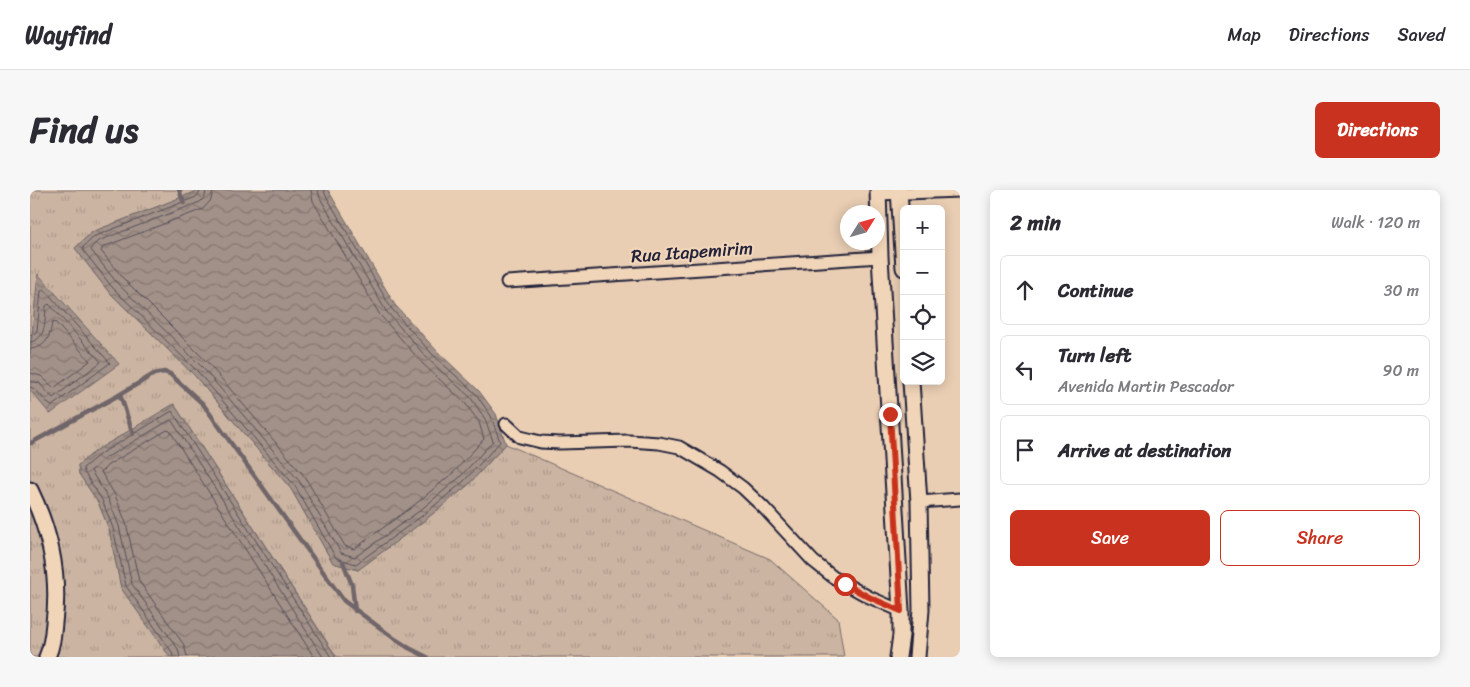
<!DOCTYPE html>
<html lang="en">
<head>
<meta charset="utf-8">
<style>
	body { margin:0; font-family:Sriracha,sans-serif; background:#f7f7f7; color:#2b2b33 }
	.controls { position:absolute; right:15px; top:15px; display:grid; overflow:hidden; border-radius:8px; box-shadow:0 2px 12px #0003 }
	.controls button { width:45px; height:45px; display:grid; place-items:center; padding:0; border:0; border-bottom:1px solid #e1e1e2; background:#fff; color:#2b2b33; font:25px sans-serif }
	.compass { position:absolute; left:810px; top:15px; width:45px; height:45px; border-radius:50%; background:#fff; box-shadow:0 2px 12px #0003; rotate:53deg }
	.stop { position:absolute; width:15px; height:15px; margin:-11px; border:4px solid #c8321e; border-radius:50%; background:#fff }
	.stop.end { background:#c8321e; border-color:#fff; box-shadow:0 1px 5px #0008 }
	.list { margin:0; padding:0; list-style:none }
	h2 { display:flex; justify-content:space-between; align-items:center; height:65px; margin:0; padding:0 20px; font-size:21px }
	h2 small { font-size:16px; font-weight:400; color:#7c7c81 }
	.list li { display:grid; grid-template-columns:32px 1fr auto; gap:15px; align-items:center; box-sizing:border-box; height:70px; margin:0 10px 10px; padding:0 10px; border:1px solid #e1e1e2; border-radius:8px }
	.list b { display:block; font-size:19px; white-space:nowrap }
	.list p { margin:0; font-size:16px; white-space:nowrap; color:#7c7c81 }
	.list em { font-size:16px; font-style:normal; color:#7c7c81 }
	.actions { display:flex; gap:10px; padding:15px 20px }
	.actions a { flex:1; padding:11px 0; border:1px solid #c8321e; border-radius:8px; text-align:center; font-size:18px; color:#c8321e }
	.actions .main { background:#c8321e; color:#fff }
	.icon { flex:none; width:28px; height:28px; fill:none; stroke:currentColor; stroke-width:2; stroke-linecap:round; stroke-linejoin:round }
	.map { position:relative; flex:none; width:930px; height:467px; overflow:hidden; border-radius:8px }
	header { display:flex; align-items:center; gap:30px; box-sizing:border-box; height:70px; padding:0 25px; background:#fff; border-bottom:1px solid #e1e1e2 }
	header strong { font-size:24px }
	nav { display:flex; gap:28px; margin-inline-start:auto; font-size:18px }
	.intro { display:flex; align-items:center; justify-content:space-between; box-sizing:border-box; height:120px; padding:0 30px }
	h1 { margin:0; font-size:35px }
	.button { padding:12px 22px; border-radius:8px; background:#c8321e; color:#fff; font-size:18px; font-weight:700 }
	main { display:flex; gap:30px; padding:0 30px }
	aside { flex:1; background:#fff; border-radius:8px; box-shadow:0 2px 12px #0003 }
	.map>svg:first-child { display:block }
</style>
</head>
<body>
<header>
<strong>Wayfind</strong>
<nav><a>Map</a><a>Directions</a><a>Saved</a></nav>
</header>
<div class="intro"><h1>Find us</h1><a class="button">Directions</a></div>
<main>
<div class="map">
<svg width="930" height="467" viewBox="0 0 930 467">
	<defs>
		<pattern id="grass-tufts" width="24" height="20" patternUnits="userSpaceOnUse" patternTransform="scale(1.25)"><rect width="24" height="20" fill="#cbb4a1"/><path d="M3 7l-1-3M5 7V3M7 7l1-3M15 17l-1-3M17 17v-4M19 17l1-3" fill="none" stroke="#ae9a8c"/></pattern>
		<pattern id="water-waves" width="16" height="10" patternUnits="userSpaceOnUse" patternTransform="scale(1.25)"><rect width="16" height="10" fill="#a29188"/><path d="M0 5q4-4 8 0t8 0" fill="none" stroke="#847670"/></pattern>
	</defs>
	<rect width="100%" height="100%" fill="#e9ceb3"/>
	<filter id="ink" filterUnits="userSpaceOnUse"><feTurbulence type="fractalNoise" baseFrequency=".02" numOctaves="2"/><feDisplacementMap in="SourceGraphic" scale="10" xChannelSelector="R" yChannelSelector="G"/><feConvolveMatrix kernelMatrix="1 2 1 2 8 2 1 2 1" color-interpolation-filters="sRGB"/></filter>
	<g filter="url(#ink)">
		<!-- grass -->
		<path fill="url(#grass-tufts)" stroke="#766b6e" d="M 0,0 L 170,0 L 62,42 L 45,58 L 78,101 L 165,186 L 261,299 L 303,373 L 328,380 L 395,330 L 437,296 L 476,254 L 740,369 L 808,429 L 814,467 L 310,467 L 306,466 L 144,214 L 67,260 L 48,275 L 49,284 L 68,312 L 79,339 L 91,398 L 140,467 L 0,467 L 0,200 L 21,224 L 8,85 L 0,165 Z"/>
		<!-- water -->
		<g fill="url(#water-waves)" stroke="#6f6569">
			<path d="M 170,0 L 298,0 L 365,115 L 407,161 L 449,201 L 466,224 L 476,254 L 437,296 L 395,330 L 328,380 L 303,373 L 261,299 L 165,186 L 78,101 L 45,58 L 62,42 Z"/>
			<path d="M 8,84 L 89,174 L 20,224 L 0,200 L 0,165 Z"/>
			<path d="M 144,214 L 306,467 L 140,467 L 91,398 L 79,339 L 68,312 L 49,284 L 48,275 L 67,260 Z"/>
		</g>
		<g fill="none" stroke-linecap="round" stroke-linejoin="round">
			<!-- shore -->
			<g stroke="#554e5a" stroke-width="1">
				<path d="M 170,0 L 169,4 L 166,7 L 65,46 L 53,57 L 53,60 L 82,97 L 168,182 L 265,296 L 306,368 L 326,374 L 392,326 L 433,292 L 470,252 L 461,226 L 446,204 L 403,165 L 361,118 L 295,4 L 294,0"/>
				<path d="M 176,0 L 175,7 L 170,12 L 68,51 L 61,58 L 61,60 L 87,93 L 173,178 L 270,292 L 311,363 L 325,367 L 388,322 L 429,288 L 463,251 L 455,229 L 441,208 L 398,169 L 356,121 L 290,8 L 288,0"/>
				<path d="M 183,0 L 181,10 L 173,19 L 73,57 L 71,61 L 93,88 L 178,173 L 275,287 L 315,356 L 324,359 L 383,316 L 424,282 L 454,249 L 449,232 L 435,213 L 393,174 L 350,125 L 283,11 L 281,0"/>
				<path d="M 0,145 L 4,144 L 7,141 L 11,101 L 14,99 L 80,173 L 22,216 L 20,215 L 5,199 L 0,197"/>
				<path d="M 0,152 C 17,150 15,129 16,116 L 19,114 L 71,172 L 23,208 L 9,193 L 0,191"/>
				<path d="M 0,159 C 16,158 20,147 22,133 L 25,132 L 60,171 L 24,198 L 11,186 L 0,183"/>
				<path d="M 143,467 L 142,462 L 96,396 L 83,338 L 72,310 L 54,282 L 53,278 L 70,264 L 142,221 L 301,467"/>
				<path d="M 150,467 L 148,459 L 102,394 L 89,336 L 78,308 L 61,281 L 74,269 L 140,230 L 142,231 L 293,467"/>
				<path d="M 157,467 L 154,455 L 109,391 L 96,333 L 85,305 L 71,282 L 78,275 L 137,240 L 140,241 L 284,467"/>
			</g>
			<!-- stream -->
			<g stroke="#6f6569" stroke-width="4.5">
				<path d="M 149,0 L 154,13"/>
				<path d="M 89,205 L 92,210 L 103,244"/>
				<path d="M 1,253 L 89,205 L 124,184 L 134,182 L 140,184 L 173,214 L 314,411 L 365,449 L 379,458 L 397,467"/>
				<path d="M 313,372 L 322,395 L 325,421"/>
			</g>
			<defs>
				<g id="street">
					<path d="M 848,4 L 930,1"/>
					<path d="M 477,92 L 850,67"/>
					<path d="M 476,234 L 490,247 L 511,252 L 530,253 L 599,251 L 629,253 L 649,257 L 690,281 L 713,298 L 734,318 L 783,371 L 803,387 L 839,407 L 871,421"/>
					<path d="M 889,312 L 930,309"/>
				</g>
				<g id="secondary">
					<path d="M 848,0 L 850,67 L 871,421 L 871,445 L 868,467"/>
					<path d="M 869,0 L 874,78"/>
					<path d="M 881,191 L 889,312 L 891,420 L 887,467"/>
					<path d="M 0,300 C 21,343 30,386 24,433 C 23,445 22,456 17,467"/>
				</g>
			</defs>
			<!-- street casing -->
			<use href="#street" stroke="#22223b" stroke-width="15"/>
			<!-- secondary casing -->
			<use href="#secondary" stroke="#22223b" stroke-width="19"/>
			<!-- street -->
			<use href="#street" stroke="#f1d5b8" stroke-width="11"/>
			<!-- secondary -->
			<use href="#secondary" stroke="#f1d5b8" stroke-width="15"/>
		</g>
	</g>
	<g fill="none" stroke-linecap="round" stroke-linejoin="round" filter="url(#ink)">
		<!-- route -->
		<path stroke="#c8321e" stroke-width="6" d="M 815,394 L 839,407 L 871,421 L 860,224"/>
	</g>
	<g text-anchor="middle" stroke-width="4.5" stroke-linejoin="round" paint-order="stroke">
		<!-- street labels -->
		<g font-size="18" fill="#22223b" stroke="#f1d5b8">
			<text transform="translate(662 62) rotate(-4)" y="6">Rua Itapemirim</text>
		</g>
	</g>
</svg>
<div class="controls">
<button>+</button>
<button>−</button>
<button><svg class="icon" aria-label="locate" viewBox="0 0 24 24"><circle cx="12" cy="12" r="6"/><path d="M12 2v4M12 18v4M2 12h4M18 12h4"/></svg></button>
<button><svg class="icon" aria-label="layers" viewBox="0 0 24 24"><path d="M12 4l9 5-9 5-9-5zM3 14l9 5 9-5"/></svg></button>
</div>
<svg class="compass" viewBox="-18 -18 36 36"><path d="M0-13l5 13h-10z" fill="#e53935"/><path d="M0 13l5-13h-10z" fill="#7c7c81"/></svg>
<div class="stop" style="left:815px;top:394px"></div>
<div class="stop end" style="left:860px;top:224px"></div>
</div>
<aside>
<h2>2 min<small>Walk · 120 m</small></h2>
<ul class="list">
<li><svg class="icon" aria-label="ahead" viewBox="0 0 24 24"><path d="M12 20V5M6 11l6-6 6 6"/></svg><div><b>Continue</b></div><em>30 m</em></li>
<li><svg class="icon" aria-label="left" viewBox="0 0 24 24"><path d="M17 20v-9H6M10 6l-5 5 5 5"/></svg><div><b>Turn left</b><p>Avenida Martin Pescador</p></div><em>90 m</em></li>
<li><svg class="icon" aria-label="arrive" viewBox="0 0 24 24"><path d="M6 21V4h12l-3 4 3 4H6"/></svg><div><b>Arrive at destination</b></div></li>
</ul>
<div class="actions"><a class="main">Save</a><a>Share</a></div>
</aside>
</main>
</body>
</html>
